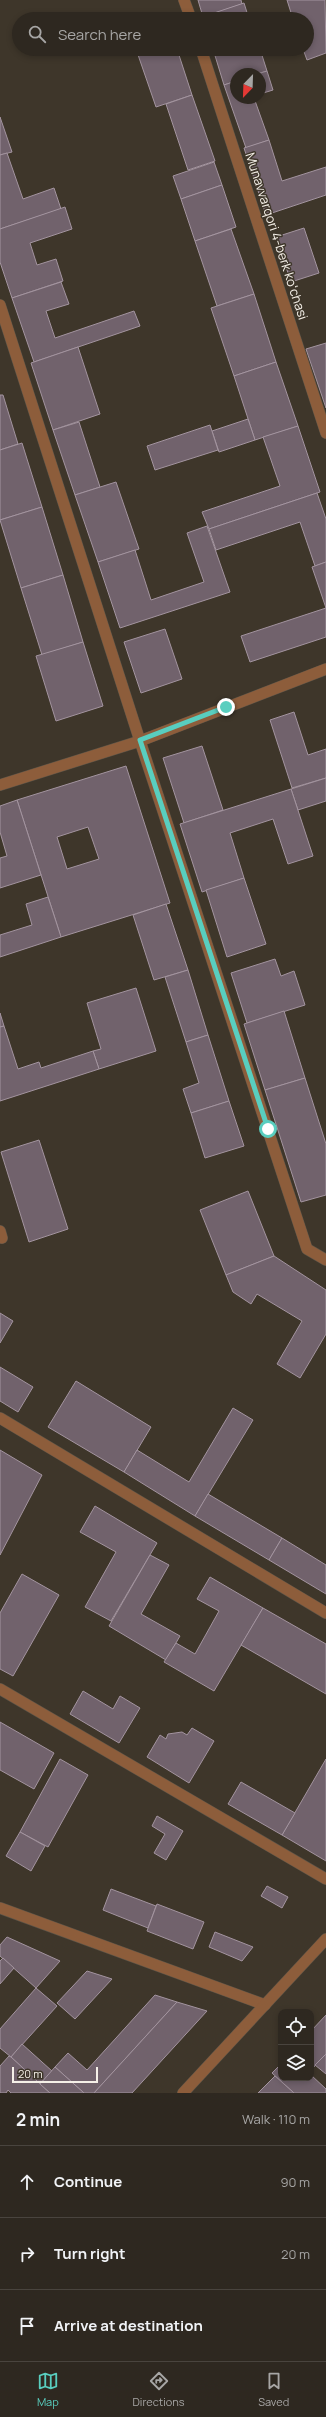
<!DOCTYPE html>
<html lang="en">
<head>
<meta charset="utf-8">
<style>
	body { margin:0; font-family:Manrope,sans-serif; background:#363029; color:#f1f3f6 }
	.controls { position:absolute; right:12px; bottom:12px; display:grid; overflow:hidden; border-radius:8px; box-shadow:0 2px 6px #0003 }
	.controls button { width:36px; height:36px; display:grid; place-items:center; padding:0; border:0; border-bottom:1px solid #49443e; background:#2e2820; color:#f1f3f6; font:20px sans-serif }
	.compass { position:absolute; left:230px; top:68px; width:36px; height:36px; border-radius:50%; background:#2e2820; box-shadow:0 2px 6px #0003; rotate:203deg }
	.scale { position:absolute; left:12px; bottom:10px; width:86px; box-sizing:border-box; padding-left:4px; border:2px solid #f5f0e8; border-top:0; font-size:11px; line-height:14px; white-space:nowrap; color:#f5f0e8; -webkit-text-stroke:3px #3e362a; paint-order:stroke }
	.stop { position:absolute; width:12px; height:12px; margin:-9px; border:3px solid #59cebf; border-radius:50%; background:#fff }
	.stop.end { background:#59cebf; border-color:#fff; box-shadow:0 1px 4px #0008 }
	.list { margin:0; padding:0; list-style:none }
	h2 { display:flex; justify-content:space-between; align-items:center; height:52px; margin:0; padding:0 16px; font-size:17px }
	h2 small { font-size:13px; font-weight:400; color:#a7a6a5 }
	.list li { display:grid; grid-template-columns:26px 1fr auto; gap:12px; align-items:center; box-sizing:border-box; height:72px; padding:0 16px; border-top:1px solid #49443e }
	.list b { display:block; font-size:15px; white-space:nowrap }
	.list em { font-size:13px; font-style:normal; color:#a7a6a5 }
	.icon { flex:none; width:22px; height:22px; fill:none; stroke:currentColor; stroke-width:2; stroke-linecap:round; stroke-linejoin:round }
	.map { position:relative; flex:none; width:326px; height:2093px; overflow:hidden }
	.search { position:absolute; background:#2e2820; box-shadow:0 2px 6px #0003; left:12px; right:12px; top:12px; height:44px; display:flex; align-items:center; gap:10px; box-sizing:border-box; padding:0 14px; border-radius:22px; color:#a7a6a5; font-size:15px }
	.sheet { height:268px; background:#2e2820 }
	nav { display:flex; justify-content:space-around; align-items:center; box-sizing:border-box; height:56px; border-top:1px solid #49443e; background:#2e2820; font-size:11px; color:#a7a6a5 }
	nav a { display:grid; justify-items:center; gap:2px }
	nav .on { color:#59cebf }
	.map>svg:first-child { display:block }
</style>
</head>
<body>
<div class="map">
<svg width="326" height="2093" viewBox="0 0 326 2093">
	<rect width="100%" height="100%" fill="#3e362a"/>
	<!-- building -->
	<g fill="#71626c" stroke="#a3949f" fill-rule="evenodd">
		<path d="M 198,0 L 241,0 L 242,4 L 203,17 Z"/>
		<path d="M 287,0 L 325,0 L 326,53 L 307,60 L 303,49 L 307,49 L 307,19 L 293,19 Z"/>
		<path d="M 244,3 L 249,19 L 203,19 L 202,17 Z"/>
		<path d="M 136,49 L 177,49 L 192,95 L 156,107 Z"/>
		<path d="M 213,49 L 260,49 L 267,71 L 257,74 L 236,74 L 236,81 L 224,85 Z"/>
		<path d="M 267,71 L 273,90 L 260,94 L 260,74 L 257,74 Z"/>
		<path d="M 236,81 L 236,98 L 254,98 L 269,140 L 246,148 L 224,85 Z"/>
		<path d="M 192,95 L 215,161 L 188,170 L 166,104 Z"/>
		<path d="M 0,117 L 12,152 L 0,155 Z"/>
		<path d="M 269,140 L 282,181 L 326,167 L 326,195 L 266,215 L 244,148 Z"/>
		<path d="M 7,153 L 23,199 L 54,188 L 61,209 L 0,229 L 0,155 Z"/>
		<path d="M 214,162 L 222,185 L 181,199 L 173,176 Z"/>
		<path d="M 222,185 L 236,227 L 195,241 L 181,199 Z"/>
		<path d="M 65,207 L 72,229 L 30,243 L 37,265 L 56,259 L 63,281 L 12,298 L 0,262 L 0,229 Z"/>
		<path d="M 304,228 L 319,273 L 291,282 L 276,237 Z"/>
		<path d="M 231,229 L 254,294 L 217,306 L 195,241 Z"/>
		<path d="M 61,282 L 69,304 L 46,311 L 55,338 L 134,311 L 140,326 L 34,362 L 12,298 Z"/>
		<path d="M 254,294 L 276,362 L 234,376 L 211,308 Z"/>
		<path d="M 326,343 L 326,408 L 306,349 Z"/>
		<path d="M 78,347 L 100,414 L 53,430 L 31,363 Z"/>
		<path d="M 276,362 L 298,426 L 255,440 L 234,376 Z"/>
		<path d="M 0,395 L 3,395 L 18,444 L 0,450 Z"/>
		<path d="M 248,419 L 255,440 L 219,452 L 212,431 Z"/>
		<path d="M 79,422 L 100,487 L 75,495 L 53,430 Z"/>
		<path d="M 210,425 L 218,450 L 155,470 L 147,446 Z"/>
		<path d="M 298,426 L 320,492 L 209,529 L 202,512 L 280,486 L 263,437 Z"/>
		<path d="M 22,443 L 42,507 L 0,520 L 0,450 Z"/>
		<path d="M 116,482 L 139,549 L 98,562 L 75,495 Z"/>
		<path d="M 317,493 L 326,519 L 326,562 L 315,566 L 300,522 L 216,550 L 209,529 Z"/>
		<path d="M 42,507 L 63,575 L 21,588 L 0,520 Z"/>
		<path d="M 207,526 L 230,592 L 120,628 L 98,562 L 135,550 L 151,600 L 204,582 L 187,533 Z"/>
		<path d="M 326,562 L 326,637 L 250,662 L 241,636 L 326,608 L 312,567 Z"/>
		<path d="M 63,575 L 83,642 L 42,655 L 21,588 Z"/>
		<path d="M 165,629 L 182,679 L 141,693 L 124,642 Z"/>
		<path d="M 83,642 L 103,706 L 56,721 L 36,656 Z"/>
		<path d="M 294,712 L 308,755 L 326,749 L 326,778 L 292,788 L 270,720 Z"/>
		<path d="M 202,746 L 223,810 L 184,823 L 163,758 Z"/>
		<path d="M 126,766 L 170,903 L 61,937 L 17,800 ZM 88,827 L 99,859 L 67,869 L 57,837 Z"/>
		<path d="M 326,778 L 326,801 L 298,810 L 291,789 Z"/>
		<path d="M 291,789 L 313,856 L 288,864 L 273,819 L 230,833 L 244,878 L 202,892 L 180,824 Z"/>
		<path d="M 17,800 L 41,875 L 0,888 L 0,858 L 7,856 L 0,832 L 0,806 Z"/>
		<path d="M 244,878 L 266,944 L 227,957 L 206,890 Z"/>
		<path d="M 48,897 L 61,937 L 0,957 L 0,935 L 32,925 L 26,904 Z"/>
		<path d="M 166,904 L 188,970 L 154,980 L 133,915 Z"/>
		<path d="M 275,959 L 281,976 L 294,971 L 305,1005 L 247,1023 L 231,973 Z"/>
		<path d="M 188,970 L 208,1035 L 186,1042 L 165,977 Z"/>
		<path d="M 136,988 L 156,1051 L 99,1069 L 93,1051 L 101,1049 L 87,1003 Z"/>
		<path d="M 284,1011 L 305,1078 L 265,1090 L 244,1024 Z"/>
		<path d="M 0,1013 L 4,1026 L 0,1027 Z"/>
		<path d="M 4,1026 L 18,1069 L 39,1062 L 41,1068 L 93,1051 L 99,1069 L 0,1101 L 0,1027 Z"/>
		<path d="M 208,1035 L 229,1101 L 191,1113 L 183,1089 L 199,1083 L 186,1042 Z"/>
		<path d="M 305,1078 L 326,1144 L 326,1195 L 301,1202 L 265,1090 Z"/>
		<path d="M 229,1101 L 244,1146 L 205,1158 L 191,1113 Z"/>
		<path d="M 39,1140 L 68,1229 L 29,1242 L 1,1152 Z"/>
		<path d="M 248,1191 L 274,1256 L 226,1275 L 200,1210 Z"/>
		<path d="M 274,1256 L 326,1290 L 326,1334 L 300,1378 L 277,1364 L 302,1321 L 257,1294 L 251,1304 L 233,1292 L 226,1275 Z"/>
		<path d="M 0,1313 L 13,1321 L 0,1343 Z"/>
		<path d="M 0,1367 L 33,1387 L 18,1412 L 0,1401 Z"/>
		<path d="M 76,1381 L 151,1427 L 124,1472 L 48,1427 Z"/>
		<path d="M 233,1408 L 253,1420 L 195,1516 L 124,1472 L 137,1450 L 189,1482 Z"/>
		<path d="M 0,1450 L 42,1475 L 0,1555 Z"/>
		<path d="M 208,1494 L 282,1538 L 269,1560 L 195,1516 Z"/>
		<path d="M 95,1506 L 157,1543 L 111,1621 L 85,1607 L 116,1552 L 80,1532 Z"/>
		<path d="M 282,1538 L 326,1565 L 326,1594 L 269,1560 Z"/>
		<path d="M 150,1555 L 169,1565 L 141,1614 L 180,1636 L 166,1660 L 109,1626 Z"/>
		<path d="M 22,1574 L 59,1595 L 13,1676 L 0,1669 L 0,1613 Z"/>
		<path d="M 210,1577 L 263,1608 L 214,1691 L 164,1662 L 176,1643 L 195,1654 L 219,1611 L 197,1599 Z"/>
		<path d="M 263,1608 L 326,1644 L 326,1694 L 241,1645 Z"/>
		<path d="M 83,1691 L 113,1709 L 120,1696 L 140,1708 L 119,1743 L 70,1714 Z"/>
		<path d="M 0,1722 L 54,1753 L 34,1789 L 0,1770 Z"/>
		<path d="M 192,1728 L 214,1741 L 189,1783 L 147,1757 L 160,1735 L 166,1739 L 168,1734 L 182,1732 L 187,1735 Z"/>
		<path d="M 60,1759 L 88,1775 L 48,1847 L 20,1832 Z"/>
		<path d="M 326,1759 L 326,1861 L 282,1835 Z"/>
		<path d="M 241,1782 L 295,1813 L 282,1835 L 228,1804 Z"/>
		<path d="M 157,1816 L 183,1831 L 166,1860 L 154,1853 L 165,1834 L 152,1826 Z"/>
		<path d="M 20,1832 L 45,1846 L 31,1871 L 6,1856 Z"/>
		<path d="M 267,1886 L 288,1897 L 282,1908 L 261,1896 Z"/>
		<path d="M 111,1889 L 156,1906 L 148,1928 L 103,1910 Z"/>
		<path d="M 157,1904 L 204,1922 L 193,1949 L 147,1931 Z"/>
		<path d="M 215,1932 L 253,1947 L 242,1961 L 209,1947 Z"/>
		<path d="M 7,1937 L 60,1961 L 36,1988 L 0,1956 L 0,1945 Z"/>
		<path d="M 3,1958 L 14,1968 L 0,1984 L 0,1961 Z"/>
		<path d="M 87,1971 L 112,1979 L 75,2019 L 57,2003 Z"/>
		<path d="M 36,1988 L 57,2006 L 11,2057 L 0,2048 L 0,2029 Z"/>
		<path d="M 155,1995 L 177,2002 L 94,2093 L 84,2093 L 55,2067 L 68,2053 L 87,2070 Z"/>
		<path d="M 177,2002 L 207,2011 L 132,2093 L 94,2093 Z"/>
		<path d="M 326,2015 L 326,2054 L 311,2070 L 311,2031 Z"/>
		<path d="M 22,2044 L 52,2071 L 40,2084 L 11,2057 Z"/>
		<path d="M 326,2054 L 326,2074 L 315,2065 Z"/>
		<path d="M 9,2056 L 11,2057 L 50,2093 L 11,2093 L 8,2090 L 6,2093 L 0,2093 L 0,2066 Z"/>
		<path d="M 281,2064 L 281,2078 L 311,2078 L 311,2075 L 326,2089 L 326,2093 L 294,2093 L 272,2073 Z"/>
		<path d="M 55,2067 L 84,2093 L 50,2093 L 40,2084 Z"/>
		<path d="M 275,2076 L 294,2093 L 258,2093 Z"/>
	</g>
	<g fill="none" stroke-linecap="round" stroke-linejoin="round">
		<defs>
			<g id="service">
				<path d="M 0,305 L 140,741 L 307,1249 L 326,1260"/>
				<path d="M 0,785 L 140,741 L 326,669"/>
				<path d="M 0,1418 L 326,1613"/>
			</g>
			<g id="minor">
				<path d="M 184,0 L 191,19"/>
				<path d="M 201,49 L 326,433"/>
				<path d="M 0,1231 L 2,1238"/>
				<path d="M 0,1689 L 326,1879"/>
				<path d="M 0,1908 L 265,2005"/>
				<path d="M 183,2093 L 326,1939"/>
			</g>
		</defs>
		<!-- service casing -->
		<use href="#service" stroke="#5b5448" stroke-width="12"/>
		<!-- minor casing -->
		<use href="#minor" stroke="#5b5448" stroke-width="12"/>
		<!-- service -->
		<use href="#service" stroke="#8d5d3b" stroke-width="11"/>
		<!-- minor -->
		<use href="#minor" stroke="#8d5d3b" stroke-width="11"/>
	</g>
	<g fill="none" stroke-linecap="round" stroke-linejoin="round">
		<!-- route -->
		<path stroke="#59cebf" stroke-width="5" d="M 226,707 L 140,740 L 268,1129"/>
	</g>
	<g text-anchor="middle" stroke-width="3" stroke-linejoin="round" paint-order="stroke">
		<!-- street labels -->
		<g font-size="13" fill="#f5f0e8" stroke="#3e362a">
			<text transform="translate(277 236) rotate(72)" y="5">Munavvarqori 4-berk koʻchasi</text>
		</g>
	</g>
</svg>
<div class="controls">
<button><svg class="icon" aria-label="locate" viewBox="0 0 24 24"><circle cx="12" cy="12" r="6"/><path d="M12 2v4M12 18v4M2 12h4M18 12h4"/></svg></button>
<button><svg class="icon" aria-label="layers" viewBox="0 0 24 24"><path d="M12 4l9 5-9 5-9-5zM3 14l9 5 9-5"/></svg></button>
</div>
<svg class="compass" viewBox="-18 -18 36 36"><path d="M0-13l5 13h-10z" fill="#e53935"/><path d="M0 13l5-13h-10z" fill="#a7a6a5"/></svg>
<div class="scale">20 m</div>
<div class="stop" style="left:268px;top:1129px"></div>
<div class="stop end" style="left:226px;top:707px"></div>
<div class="search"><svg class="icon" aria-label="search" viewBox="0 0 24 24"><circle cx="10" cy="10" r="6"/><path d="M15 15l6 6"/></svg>Search here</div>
</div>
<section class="sheet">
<h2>2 min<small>Walk · 110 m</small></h2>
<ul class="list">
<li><svg class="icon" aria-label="ahead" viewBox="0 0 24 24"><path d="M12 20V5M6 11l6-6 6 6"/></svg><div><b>Continue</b></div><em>90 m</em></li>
<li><svg class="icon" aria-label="right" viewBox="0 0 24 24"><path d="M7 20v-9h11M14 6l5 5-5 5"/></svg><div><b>Turn right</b></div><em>20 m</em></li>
<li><svg class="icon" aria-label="arrive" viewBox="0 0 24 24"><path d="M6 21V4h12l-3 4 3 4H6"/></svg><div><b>Arrive at destination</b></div></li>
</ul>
</section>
<nav>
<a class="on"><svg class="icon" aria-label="map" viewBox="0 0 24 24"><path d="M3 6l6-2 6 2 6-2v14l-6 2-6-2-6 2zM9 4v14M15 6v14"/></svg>Map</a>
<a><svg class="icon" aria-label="directions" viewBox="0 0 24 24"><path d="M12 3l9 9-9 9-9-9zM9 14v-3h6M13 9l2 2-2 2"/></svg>Directions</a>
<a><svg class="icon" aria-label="saved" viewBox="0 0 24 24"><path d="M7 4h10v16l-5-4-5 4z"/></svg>Saved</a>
</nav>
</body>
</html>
